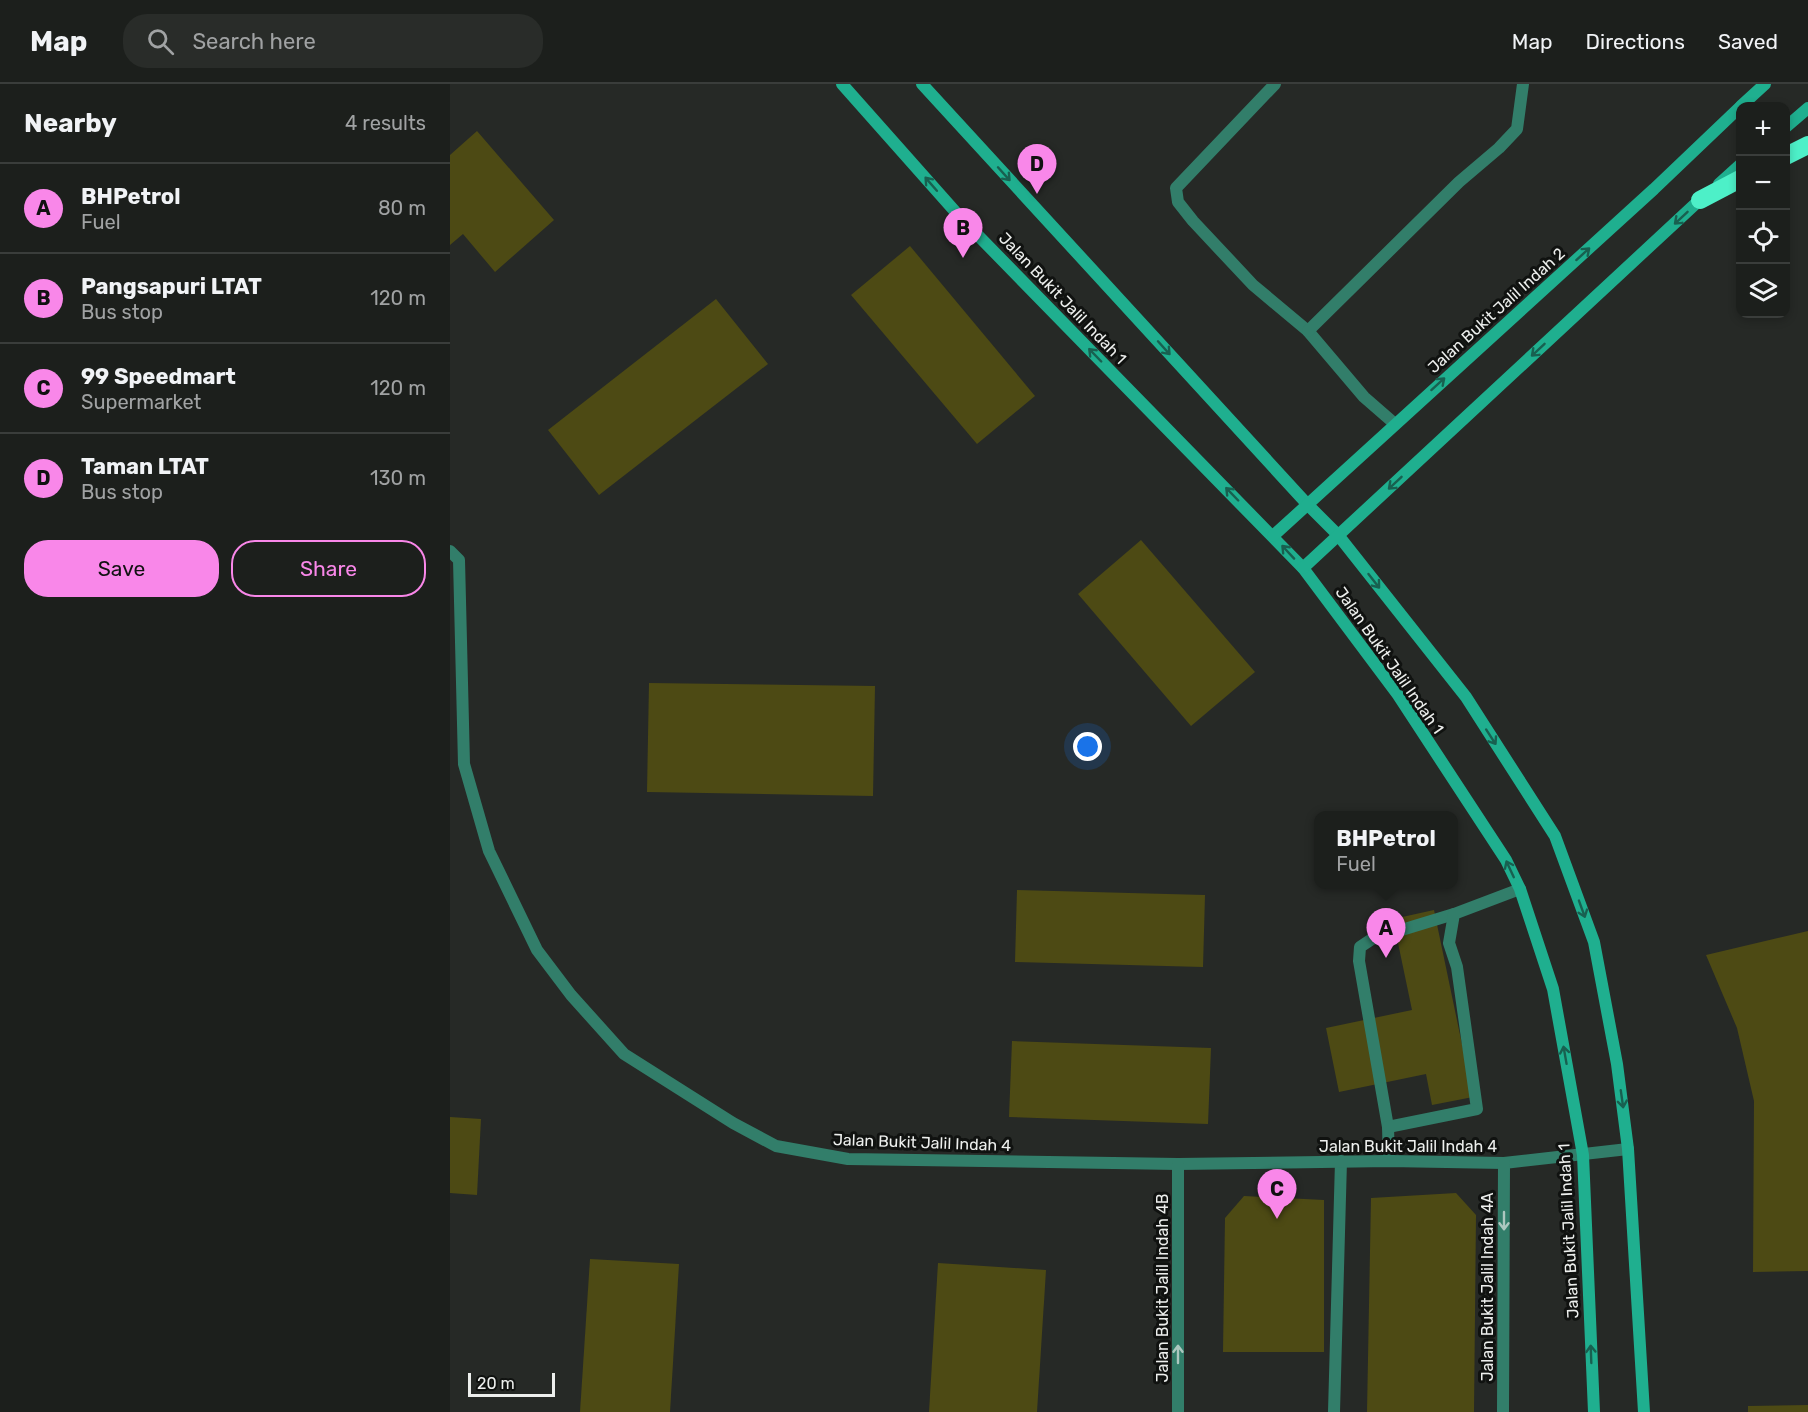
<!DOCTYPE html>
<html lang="en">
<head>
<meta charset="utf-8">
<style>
	body { margin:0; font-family:Rubik,sans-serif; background:#292c29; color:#f1f3f6 }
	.controls { position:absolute; right:18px; top:18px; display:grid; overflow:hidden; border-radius:12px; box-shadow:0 3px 9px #0003 }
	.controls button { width:54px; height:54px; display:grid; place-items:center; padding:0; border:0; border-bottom:2px solid #3a3d3b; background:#1c1f1c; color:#f1f3f6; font:30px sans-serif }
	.scale { position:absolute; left:18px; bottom:15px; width:87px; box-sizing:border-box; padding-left:6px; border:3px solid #edefed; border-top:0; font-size:16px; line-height:21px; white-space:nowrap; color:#edefed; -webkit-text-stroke:4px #101210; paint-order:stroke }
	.you { position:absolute; left:638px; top:663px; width:21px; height:21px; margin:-15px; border:4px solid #fff; border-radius:50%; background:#1a73e8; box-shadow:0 0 0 9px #1a73e833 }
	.badge { display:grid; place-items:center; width:39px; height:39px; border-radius:50%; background:#f987e9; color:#111; font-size:20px; font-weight:700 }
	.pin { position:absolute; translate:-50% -50px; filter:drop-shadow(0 2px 3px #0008) }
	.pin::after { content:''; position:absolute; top:32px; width:21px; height:18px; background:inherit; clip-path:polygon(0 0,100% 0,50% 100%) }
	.popup { position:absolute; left:864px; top:727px; width:144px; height:78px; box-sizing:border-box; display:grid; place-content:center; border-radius:12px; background:#1c1f1c; filter:drop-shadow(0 2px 4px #0005); font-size:20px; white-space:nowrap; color:#a0a2a3 }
	.popup b { font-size:22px; color:#f1f3f6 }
	.popup::after { content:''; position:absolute; left:50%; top:100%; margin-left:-12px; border:12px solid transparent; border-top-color:#1c1f1c }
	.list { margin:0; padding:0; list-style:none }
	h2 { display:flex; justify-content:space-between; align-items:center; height:78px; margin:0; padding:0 24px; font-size:26px }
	h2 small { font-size:20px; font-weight:400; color:#a0a2a3 }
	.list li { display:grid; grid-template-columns:39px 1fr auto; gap:18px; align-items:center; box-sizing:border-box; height:90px; padding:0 24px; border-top:2px solid #3a3d3b }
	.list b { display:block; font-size:22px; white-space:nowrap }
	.list p { margin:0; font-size:20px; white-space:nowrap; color:#a0a2a3 }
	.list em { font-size:20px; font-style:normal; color:#a0a2a3 }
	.actions { display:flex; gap:12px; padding:18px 24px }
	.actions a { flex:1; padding:14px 0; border:2px solid #f987e9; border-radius:24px; text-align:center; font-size:21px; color:#f987e9 }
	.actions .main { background:#f987e9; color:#111 }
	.icon { flex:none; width:33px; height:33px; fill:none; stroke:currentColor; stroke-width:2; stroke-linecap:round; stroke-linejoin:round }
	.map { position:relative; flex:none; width:1358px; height:1328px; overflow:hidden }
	header { display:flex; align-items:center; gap:36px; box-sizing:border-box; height:84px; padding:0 30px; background:#1c1f1c; border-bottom:2px solid #3a3d3b }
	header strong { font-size:28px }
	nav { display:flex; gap:33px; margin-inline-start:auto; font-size:21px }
	.search { width:420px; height:54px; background:#292c29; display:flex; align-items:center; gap:15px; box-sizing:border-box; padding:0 21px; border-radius:24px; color:#a0a2a3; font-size:22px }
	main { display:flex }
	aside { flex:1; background:#1c1f1c }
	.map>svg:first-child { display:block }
</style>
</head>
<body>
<header>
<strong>Map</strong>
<div class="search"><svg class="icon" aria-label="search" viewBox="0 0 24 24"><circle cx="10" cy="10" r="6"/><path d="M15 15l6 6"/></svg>Search here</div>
<nav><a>Map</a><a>Directions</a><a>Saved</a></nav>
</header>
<main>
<aside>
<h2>Nearby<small>4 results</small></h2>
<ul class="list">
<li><span class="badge">A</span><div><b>BHPetrol</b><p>Fuel</p></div><em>80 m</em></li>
<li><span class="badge">B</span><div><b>Pangsapuri LTAT</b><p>Bus stop</p></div><em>120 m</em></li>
<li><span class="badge">C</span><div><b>99 Speedmart</b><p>Supermarket</p></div><em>120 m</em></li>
<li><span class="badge">D</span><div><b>Taman LTAT</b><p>Bus stop</p></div><em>130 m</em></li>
</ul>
<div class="actions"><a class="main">Save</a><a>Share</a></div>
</aside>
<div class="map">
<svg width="1358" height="1328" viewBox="0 0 1358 1328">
	<rect width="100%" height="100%" fill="#262926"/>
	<!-- building -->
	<g fill="#4d4a14">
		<path d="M 27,47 L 104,136 L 45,188 L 13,150 L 0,161 L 0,71 Z"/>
		<path d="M 460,162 L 585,312 L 527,360 L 401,211 Z"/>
		<path d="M 266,215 L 318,280 L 149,411 L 98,346 Z"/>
		<path d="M 691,456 L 805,588 L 741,642 L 628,510 Z"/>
		<path d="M 199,599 L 425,602 L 423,712 L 197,708 Z"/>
		<path d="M 567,806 L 755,811 L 753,883 L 565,878 Z"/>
		<path d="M 984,826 L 1023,1013 L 982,1021 L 976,990 L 889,1008 L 876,944 L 962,926 L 943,835 Z"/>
		<path d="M 1358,847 L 1358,1187 L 1303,1188 L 1304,1017 L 1287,944 L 1256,871 Z"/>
		<path d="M 562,957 L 761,964 L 758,1040 L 559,1033 Z"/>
		<path d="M 0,1033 L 31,1035 L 27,1111 L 0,1109 Z"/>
		<path d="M 1006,1109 L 1026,1131 L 1024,1328 L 917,1328 L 921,1114 Z"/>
		<path d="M 794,1112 L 874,1116 L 874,1268 L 773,1268 L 775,1134 Z"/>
		<path d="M 140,1175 L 229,1180 L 220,1328 L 130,1328 Z"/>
		<path d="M 488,1179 L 596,1186 L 587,1328 L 479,1328 Z"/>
		<path d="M 1358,1321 L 1358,1328 L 1298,1328 L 1298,1322 Z"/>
	</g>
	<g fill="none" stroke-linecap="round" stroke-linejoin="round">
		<!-- lane -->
		<g stroke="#327e6a" stroke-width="12">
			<path d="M 825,0 L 726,104 L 728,118 L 743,137 L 803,201 L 858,247 L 914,313 L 945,340"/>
			<path d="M 858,247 L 1009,98 L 1049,64 L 1067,45 L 1073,0"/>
			<path d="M 938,1043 L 909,877 L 910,863 L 922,855 L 1004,830"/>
			<path d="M 939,1077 L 938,1043 L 1027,1025 L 1007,883 L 999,859 L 1004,830 L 1070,805"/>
			<path d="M 884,1328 L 891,1077"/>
		</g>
		<!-- street -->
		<g stroke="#327e6a" stroke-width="12">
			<path d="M 0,467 L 9,476 L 14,680 L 39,767 L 87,866 L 121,911 L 174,970 L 283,1039 L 326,1062 L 398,1075 L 728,1080 L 939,1077 L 1054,1079 L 1178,1065"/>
			<path d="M 728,1080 L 728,1328"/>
			<path d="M 1053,1328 L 1054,1079"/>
		</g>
		<!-- secondary -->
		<g stroke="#1faf8f" stroke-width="12">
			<path d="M 392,0 L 510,133 L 853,484 L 948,611 L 1056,776 L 1070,805 L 1103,905 L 1133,1071 L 1144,1328"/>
			<path d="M 472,0 L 858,421 L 888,451 L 1016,613 L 1105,752 L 1144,858 L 1167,980 L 1178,1065 L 1194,1328"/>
			<path d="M 1291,22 L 1315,0"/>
			<path d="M 1336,43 L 1358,24"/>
			<path d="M 1269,100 L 1290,81"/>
			<path d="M 823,452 L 1204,105 L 1290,23"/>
			<path d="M 853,484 L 1255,111"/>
		</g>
		<!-- highway -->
		<g stroke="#4df0c8" stroke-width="18">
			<path d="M 1336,72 L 1358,61"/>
			<path d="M 1250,116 L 1290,95"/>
		</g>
	</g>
	<!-- one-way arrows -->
	<defs><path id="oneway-shaft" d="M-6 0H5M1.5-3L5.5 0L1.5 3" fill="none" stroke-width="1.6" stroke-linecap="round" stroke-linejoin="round" transform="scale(1.5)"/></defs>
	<g stroke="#186050">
		<use href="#oneway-shaft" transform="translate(554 90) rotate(48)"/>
		<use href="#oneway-shaft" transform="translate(481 100) rotate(-131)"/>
		<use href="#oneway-shaft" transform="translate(1231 134) rotate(137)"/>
		<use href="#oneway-shaft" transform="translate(1133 170) rotate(-42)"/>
		<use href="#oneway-shaft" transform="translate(714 264) rotate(48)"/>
		<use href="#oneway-shaft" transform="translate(1088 266) rotate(137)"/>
		<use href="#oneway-shaft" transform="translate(645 271) rotate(-134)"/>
		<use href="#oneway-shaft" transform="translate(988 300) rotate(-42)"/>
		<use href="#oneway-shaft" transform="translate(945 399) rotate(137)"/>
		<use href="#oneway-shaft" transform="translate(782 410) rotate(-134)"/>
		<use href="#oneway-shaft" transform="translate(838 468) rotate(-133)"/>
		<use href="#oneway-shaft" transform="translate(924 497) rotate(52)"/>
		<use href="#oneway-shaft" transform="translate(1041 653) rotate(57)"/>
		<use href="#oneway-shaft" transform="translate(1060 785) rotate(-115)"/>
		<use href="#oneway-shaft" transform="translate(1132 825) rotate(70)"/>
		<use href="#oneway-shaft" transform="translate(1115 971) rotate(-100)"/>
		<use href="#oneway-shaft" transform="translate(1172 1015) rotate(82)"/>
		<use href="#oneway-shaft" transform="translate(1141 1270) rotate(-92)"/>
	</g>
	<g stroke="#acc7bf">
		<use href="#oneway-shaft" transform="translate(1054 1137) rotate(90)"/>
		<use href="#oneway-shaft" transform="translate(728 1270) rotate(-90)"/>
	</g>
	<g text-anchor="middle" stroke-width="6" stroke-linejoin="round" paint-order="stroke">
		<!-- street labels -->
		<g font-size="16" fill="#edefed" stroke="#101210">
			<text transform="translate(613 214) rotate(46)" y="6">Jalan Bukit Jalil Indah 1</text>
			<text transform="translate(1046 226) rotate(-42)" y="6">Jalan Bukit Jalil Indah 2</text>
			<text transform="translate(940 576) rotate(55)" y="6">Jalan Bukit Jalil Indah 1</text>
			<text transform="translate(472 1058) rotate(2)" y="6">Jalan Bukit Jalil Indah 4</text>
			<text x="958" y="1068">Jalan Bukit Jalil Indah 4</text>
			<text transform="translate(1118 1147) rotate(-93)" y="6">Jalan Bukit Jalil Indah 1</text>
			<text transform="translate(1037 1203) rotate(-90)" y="6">Jalan Bukit Jalil Indah 4A</text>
			<text transform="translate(712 1204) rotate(-90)" y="6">Jalan Bukit Jalil Indah 4B</text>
		</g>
	</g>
</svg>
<div class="controls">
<button>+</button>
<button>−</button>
<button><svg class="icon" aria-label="locate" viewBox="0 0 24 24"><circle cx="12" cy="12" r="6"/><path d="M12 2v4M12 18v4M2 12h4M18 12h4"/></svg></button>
<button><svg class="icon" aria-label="layers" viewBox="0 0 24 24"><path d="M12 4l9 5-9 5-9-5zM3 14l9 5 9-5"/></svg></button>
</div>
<div class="scale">20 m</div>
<div class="you"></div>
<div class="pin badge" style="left:936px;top:874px">A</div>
<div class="popup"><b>BHPetrol</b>Fuel</div>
<div class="pin badge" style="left:513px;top:174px">B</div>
<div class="pin badge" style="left:827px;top:1135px">C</div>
<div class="pin badge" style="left:587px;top:110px">D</div>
</div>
</main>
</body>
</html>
